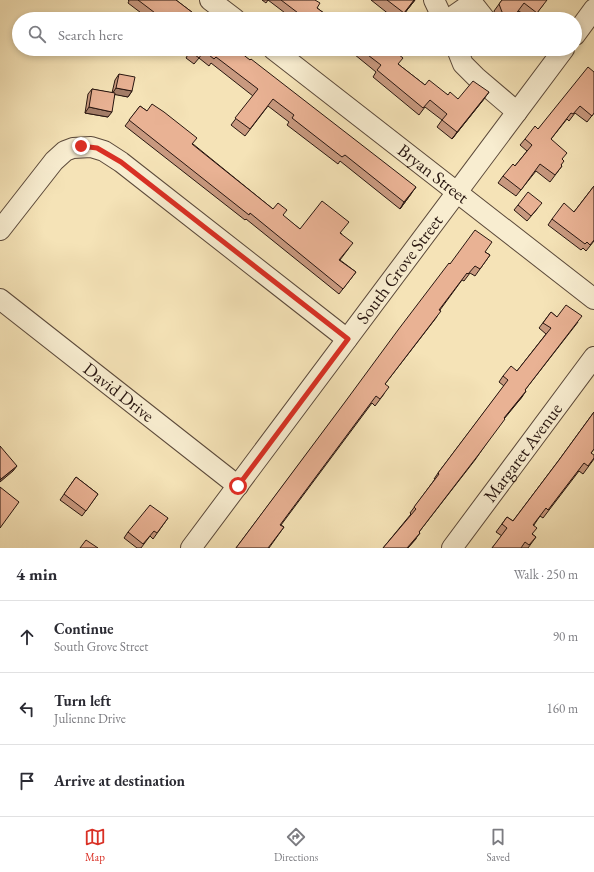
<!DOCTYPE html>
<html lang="en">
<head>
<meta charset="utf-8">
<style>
	body { margin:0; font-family:"EB Garamond",serif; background:#f2f2f3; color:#2b2b33 }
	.stop { position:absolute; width:12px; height:12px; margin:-9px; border:3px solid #d93025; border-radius:50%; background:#fff }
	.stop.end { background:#d93025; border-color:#fff; box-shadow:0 1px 4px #0008 }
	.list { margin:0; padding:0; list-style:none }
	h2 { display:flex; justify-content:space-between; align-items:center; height:52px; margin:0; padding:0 16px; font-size:17px }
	h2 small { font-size:13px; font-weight:400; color:#7c7c81 }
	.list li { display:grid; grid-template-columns:26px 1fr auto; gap:12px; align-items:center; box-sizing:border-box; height:72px; padding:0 16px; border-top:1px solid #e1e1e2 }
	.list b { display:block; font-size:15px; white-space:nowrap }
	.list p { margin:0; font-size:13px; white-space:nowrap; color:#7c7c81 }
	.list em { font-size:13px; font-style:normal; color:#7c7c81 }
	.icon { flex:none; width:22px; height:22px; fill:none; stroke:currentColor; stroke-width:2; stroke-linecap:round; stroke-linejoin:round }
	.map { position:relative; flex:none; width:594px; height:548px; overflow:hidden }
	.search { position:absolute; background:#fff; box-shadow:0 2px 6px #0003; left:12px; right:12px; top:12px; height:44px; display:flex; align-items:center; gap:10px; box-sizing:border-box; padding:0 14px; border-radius:22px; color:#7c7c81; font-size:15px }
	.sheet { height:268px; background:#fff }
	nav { display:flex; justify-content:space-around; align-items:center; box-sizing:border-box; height:56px; border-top:1px solid #e1e1e2; background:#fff; font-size:11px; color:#7c7c81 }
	nav a { display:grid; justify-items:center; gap:2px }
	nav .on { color:#d93025 }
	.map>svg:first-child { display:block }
</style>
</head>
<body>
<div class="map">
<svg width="594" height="548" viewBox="0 0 594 548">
	<rect width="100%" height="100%" fill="#f5e3b7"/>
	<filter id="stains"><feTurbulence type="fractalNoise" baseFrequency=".005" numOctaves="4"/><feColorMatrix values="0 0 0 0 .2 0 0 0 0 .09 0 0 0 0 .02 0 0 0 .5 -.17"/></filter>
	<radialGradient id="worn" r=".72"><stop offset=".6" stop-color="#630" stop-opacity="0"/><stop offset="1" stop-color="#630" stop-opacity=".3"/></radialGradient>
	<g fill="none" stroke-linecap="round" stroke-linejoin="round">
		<defs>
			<g id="minor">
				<path d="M 210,0 L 235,19"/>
				<path d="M 434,0 L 443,19"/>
				<path d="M 470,0 L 485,19"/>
				<path d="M 449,19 L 472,3"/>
				<path d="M 575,35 L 594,9"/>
				<path id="s1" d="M 273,49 L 594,299"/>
				<path d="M 457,49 L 463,64 L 476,77 L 517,112"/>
				<path d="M 0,230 L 54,161 L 65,151 L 73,148 L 91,147 L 104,151 L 121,162 L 347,339"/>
				<path id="s2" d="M 0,299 L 238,486"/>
				<path id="s3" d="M 191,548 L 564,49"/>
				<path id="s4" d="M 452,548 L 594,357"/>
			</g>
		</defs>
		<!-- minor casing -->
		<use href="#minor" stroke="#5b493a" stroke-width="22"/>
		<!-- minor -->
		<use href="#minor" stroke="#f8edd0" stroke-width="20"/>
	</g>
	<!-- wall -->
	<g fill="#c8997f" stroke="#281610">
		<path d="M 128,0 L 176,0 L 201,19 L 149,19 L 128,3 L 129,1 Z"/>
		<path d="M 262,0 L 315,0 L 317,8 L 332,19 L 293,19 L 268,0 L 266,3 Z"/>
		<path d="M 371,0 L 415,0 L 400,19 L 395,19 Z"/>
		<path d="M 502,0 L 543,5 L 532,19 L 529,19 L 519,11 L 512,19 L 496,19 L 494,11 Z"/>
		<path d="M 188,49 L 236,49 L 411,194 L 400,209 L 340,161 L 338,164 L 287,125 L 289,122 L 268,106 L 245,136 L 231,125 L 253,96 L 211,63 L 209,66 L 199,58 L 194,64 L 186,58 L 190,51 Z"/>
		<path d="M 342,49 L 395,49 L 394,51 L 398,64 L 425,85 L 458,99 L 484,99 L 452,139 L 437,127 L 442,120 L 425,107 L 419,115 L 373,77 L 376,72 L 349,50 L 347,53 Z"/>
		<path d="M 594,72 L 594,113 L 587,122 L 575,113 L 569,121 L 567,119 L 551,139 L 562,160 L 561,165 L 562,166 L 550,182 L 536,171 L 516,196 L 498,183 L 503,176 L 515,166 L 527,151 L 520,145 L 525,139 L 538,129 Z"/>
		<path d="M 119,74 L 132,91 L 128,97 L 115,94 L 108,117 L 85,113 L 88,94 L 92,89 L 112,93 L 115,80 Z"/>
		<path d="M 140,106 L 193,144 L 273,209 L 283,216 L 300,229 L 341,233 L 349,248 L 340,260 L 356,272 L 339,294 L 246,219 L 245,220 L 125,126 Z"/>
		<path d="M 594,186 L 594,241 L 586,251 L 583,248 L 581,250 L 548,225 L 552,219 L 574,212 Z"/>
		<path d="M 518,205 L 538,208 L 527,221 L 514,210 Z"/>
		<path d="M 485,252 L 490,255 L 475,276 L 470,273 L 464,281 L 462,280 L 440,310 L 436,318 L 385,384 L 384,394 L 375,406 L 372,403 L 281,525 L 284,527 L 269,548 L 236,548 L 450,264 Z"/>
		<path d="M 551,312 L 557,317 L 578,322 L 525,390 L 522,397 L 504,418 L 475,460 L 419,532 L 416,539 L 408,548 L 383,548 L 411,514 L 410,513 L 435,479 L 434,479 L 438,473 L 504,386 L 499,382 L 503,376 L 517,371 L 546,334 L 539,328 Z"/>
		<path d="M 594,412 L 594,449 L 591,453 L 594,459 L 583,474 L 579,471 L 543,518 L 540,516 L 534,525 L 532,534 L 536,537 L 528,548 L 492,548 L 502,536 L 496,532 L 507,517 L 513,521 L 559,460 Z"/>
		<path d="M 76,477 L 98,494 L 82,516 L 60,500 Z"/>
		<path d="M 168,518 L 153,539 L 150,536 L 141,548 L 137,548 L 124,538 L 128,532 Z"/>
	</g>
	<!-- shaded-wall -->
	<g fill="#a37d68" stroke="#281610">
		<path d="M 414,0 L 415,0 L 400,19 L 404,13 Z"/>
		<path d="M 116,88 L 132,91 L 128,97 L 112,94 Z"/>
		<path d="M 489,92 L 484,99 L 452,139 L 457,132 Z"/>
		<path d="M 89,107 L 112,112 L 108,117 L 85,113 Z"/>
		<path d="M 416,187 L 411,194 L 400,209 L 404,202 Z"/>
		<path d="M 526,391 L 522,397 L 500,424 L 504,418 Z"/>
		<path d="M 17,466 L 13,471 L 0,482 L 0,480 L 1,479 Z"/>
		<path d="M 420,533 L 408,548 L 407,548 Z"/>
	</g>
	<!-- building -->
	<g fill="#e9b294" stroke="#281610">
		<path d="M 138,0 L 176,0 L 201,19 L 163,19 Z"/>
		<path d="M 281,0 L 315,0 L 320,3 L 317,8 L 332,19 L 306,19 Z"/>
		<path d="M 387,0 L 414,0 L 404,13 Z"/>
		<path d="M 502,0 L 547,0 L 537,13 L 524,3 L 512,19 L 502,12 L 499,4 Z"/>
		<path d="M 192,49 L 236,49 L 250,60 L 251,59 L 416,187 L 404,202 L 345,155 L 342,157 L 292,118 L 294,115 L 273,99 L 250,129 L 235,118 L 258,89 L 216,57 L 214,59 L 204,51 L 199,58 L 190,51 Z"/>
		<path d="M 360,49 L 394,49 L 393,50 L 403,58 L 398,64 L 425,85 L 429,80 L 448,95 L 450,92 L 458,99 L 473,81 L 489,92 L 457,132 L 442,120 L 447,114 L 430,100 L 423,108 L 377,70 L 381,65 Z"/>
		<path d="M 588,67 L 594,72 L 594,113 L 592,116 L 580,106 L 573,114 L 571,113 L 551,139 L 567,153 L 562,159 L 564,161 L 561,165 L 562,166 L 555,175 L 540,164 L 521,190 L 503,176 L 513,164 L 515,166 L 532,145 L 525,139 L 535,126 L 538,129 Z"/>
		<path d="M 119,74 L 135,77 L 132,91 L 116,88 Z"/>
		<path d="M 92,89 L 115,93 L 112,112 L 89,107 Z"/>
		<path d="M 152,104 L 164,112 L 197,138 L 192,144 L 273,209 L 278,203 L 287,210 L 283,215 L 300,229 L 322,201 L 349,222 L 340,233 L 353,243 L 339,260 L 356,272 L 343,289 L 250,213 L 249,215 L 129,120 L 140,106 L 147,111 Z"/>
		<path d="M 594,186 L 594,240 L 590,245 L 587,242 L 585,244 L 552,219 L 564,203 L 574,212 Z"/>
		<path d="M 528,192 L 542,203 L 531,216 L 518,205 Z"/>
		<path d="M 475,230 L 492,242 L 485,252 L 490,255 L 480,269 L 475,266 L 468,274 L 467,273 L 439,310 L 441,311 L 385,384 L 389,387 L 380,399 L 376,396 L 280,525 L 284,527 L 268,548 L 236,548 L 345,402 L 398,330 L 449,263 L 450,264 Z"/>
		<path d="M 566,305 L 582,316 L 525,390 L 526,391 L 504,418 L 505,419 L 479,454 L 419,532 L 420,533 L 407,548 L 383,548 L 416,509 L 414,507 L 439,474 L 438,473 L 508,380 L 503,376 L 511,366 L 517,371 L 551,328 L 543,323 L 551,312 L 557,317 Z"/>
		<path d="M 594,412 L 594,449 L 591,453 L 594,455 L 594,458 L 588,466 L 584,463 L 548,510 L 546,508 L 533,525 L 537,528 L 532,534 L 536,537 L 529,545 L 525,542 L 521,548 L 492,548 L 507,528 L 502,524 L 507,517 L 513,521 L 559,460 Z"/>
		<path d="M 0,446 L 17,466 L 1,479 L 0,477 Z"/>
		<path d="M 76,477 L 98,494 L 86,511 L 64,494 Z"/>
		<path d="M 0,487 L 19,502 L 0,528 Z"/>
		<path d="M 150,505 L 168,518 L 157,533 L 154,531 L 143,544 L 128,532 Z"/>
		<path d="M 86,540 L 98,548 L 80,548 Z"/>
	</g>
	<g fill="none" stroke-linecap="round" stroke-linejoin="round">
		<!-- route -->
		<path stroke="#d93025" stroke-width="5" d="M 81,146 L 97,148 L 121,162 L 348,339 L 238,486"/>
	</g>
	<g text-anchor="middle" stroke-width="4" stroke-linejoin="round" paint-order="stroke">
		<!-- street labels -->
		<g font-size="18" fill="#281610" stroke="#f8edd0">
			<text dy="6" stroke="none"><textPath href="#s1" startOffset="203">Bryan Street</textPath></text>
			<text dy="6" stroke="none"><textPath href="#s3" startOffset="348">South Grove Street</textPath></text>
			<text dy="6" stroke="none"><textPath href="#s2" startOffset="151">David Drive</textPath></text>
			<text dy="6" stroke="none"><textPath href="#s4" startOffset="119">Margaret Avenue</textPath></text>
		</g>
	</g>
	<rect width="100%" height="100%" filter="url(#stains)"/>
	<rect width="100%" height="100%" fill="url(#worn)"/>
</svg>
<div class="stop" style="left:238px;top:486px"></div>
<div class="stop end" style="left:81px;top:146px"></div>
<div class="search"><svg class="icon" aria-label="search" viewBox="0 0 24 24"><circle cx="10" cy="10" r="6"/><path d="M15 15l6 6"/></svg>Search here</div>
</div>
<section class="sheet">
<h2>4 min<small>Walk · 250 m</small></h2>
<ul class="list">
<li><svg class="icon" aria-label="ahead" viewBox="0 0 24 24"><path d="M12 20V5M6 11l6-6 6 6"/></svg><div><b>Continue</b><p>South Grove Street</p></div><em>90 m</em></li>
<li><svg class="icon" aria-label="left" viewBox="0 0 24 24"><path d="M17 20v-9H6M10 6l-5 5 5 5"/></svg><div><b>Turn left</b><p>Julienne Drive</p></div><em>160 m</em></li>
<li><svg class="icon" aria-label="arrive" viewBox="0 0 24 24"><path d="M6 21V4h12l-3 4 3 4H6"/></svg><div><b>Arrive at destination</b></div></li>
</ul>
</section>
<nav>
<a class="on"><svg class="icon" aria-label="map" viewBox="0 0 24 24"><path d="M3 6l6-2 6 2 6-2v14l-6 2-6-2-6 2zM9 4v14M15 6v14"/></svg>Map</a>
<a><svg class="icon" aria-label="directions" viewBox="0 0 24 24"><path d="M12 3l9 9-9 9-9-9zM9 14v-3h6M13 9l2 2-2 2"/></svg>Directions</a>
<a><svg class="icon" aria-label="saved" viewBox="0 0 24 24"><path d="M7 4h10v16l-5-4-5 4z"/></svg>Saved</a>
</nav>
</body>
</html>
